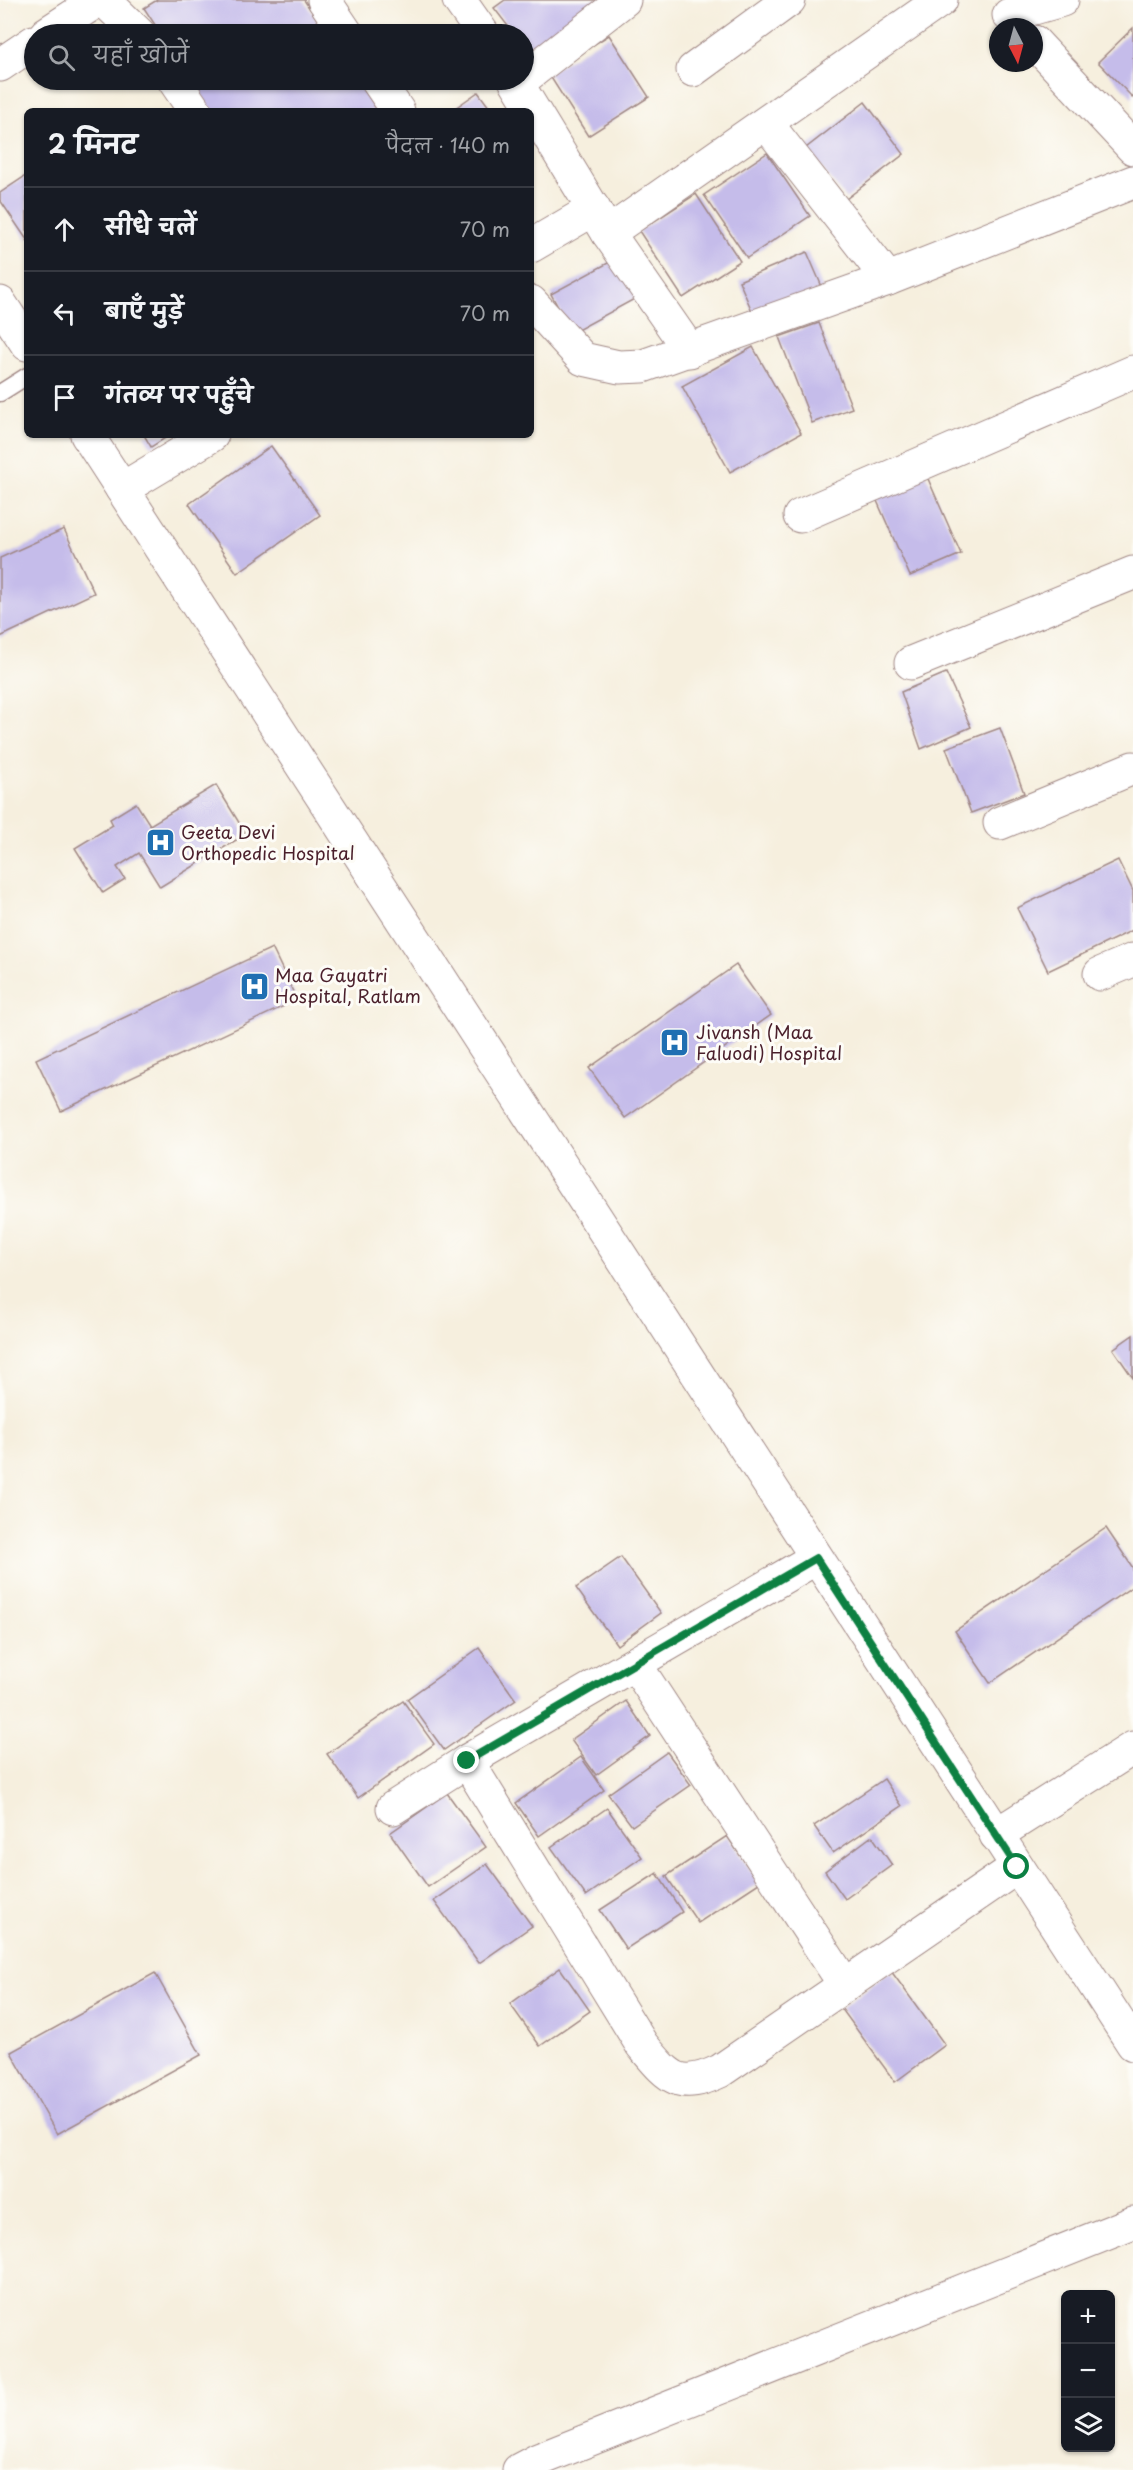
<!DOCTYPE html>
<html lang="hi">
<head>
<meta charset="utf-8">
<style>
	body { margin:0; font-family:"Playpen Sans","Playpen Sans Deva",sans-serif; background:#20242c; color:#f1f3f6 }
	.controls { position:absolute; right:18px; bottom:18px; display:grid; overflow:hidden; border-radius:9px; box-shadow:0 2px 4px #0004 }
	.controls button { width:54px; height:54px; display:grid; place-items:center; padding:0; border:0; border-bottom:2px solid #363941; background:#171b24; color:#f1f3f6; font:30px sans-serif }
	.compass { position:absolute; left:989px; top:18px; width:54px; height:54px; border-radius:50%; background:#171b24; box-shadow:0 2px 4px #0004; rotate:174deg }
	.stop { position:absolute; width:18px; height:18px; margin:-14px; border:4px solid #0b8043; border-radius:50%; background:#fff }
	.stop.end { background:#0b8043; border-color:#fff; box-shadow:0 2px 6px #0008 }
	.list { margin:0; padding:0; list-style:none }
	h2 { display:flex; justify-content:space-between; align-items:center; height:78px; margin:0; padding:0 24px; font-size:26px }
	h2 small { font-size:20px; font-weight:400; color:#9ea1a6 }
	.list li { display:grid; grid-template-columns:39px 1fr auto; gap:18px; align-items:center; box-sizing:border-box; height:84px; padding:0 24px; border-top:2px solid #363941 }
	.list b { display:block; font-size:22px; white-space:nowrap }
	.list em { font-size:20px; font-style:normal; color:#9ea1a6 }
	.icon { flex:none; width:33px; height:33px; fill:none; stroke:currentColor; stroke-width:2; stroke-linecap:round; stroke-linejoin:round }
	.map { position:relative; flex:none; width:1133px; height:2470px; overflow:hidden }
	.search { position:absolute; background:#171b24; box-shadow:0 2px 4px #0004; left:24px; top:24px; width:510px; height:66px; display:flex; align-items:center; gap:15px; box-sizing:border-box; padding:0 21px; border-radius:33px; color:#9ea1a6; font-size:22px }
	.panel { position:absolute; background:#171b24; box-shadow:0 2px 4px #0004; left:24px; top:108px; width:510px; height:330px; border-radius:9px }
	.map>svg:first-child { display:block }
</style>
</head>
<body>
<div class="map">
<svg width="1133" height="2470" viewBox="0 0 1133 2470">
	<rect width="100%" height="100%" fill="#fdfcf7"/>
	<filter id="ink" filterUnits="userSpaceOnUse"><feTurbulence type="fractalNoise" baseFrequency=".0167" numOctaves="2"/><feDisplacementMap in="SourceGraphic" scale="12" xChannelSelector="R" yChannelSelector="G"/><feConvolveMatrix kernelMatrix="1 2 1 2 8 2 1 2 1" color-interpolation-filters="sRGB"/></filter>
	<filter id="wash" filterUnits="userSpaceOnUse"><feTurbulence type="fractalNoise" baseFrequency=".008" numOctaves="4" result="noise"/><feDisplacementMap in="SourceGraphic" scale="24" xChannelSelector="R" yChannelSelector="G"/><feGaussianBlur stdDeviation="1.35" result="paint"/><feColorMatrix in="noise" values="0 0 0 0 0 0 0 0 0 0 0 0 0 0 0 0 0 1.4 0 .05"/><feComposite in="paint" operator="in"/></filter>
	<g filter="url(#wash)">
		<rect width="100%" height="100%" fill="#f6efde"/>
		<g id="blocks">
			<!-- building -->
			<g fill="#c5bcea">
				<path d="M 157,0 L 304,0 L 327,34 L 161,34 L 144,8 Z"/>
				<path d="M 505,0 L 612,0 L 533,60 L 524,47 L 524,34 L 514,34 L 494,8 Z"/>
				<path d="M 1133,28 L 1133,98 L 1098,62 Z"/>
				<path d="M 609,35 L 649,97 L 588,136 L 548,73 Z"/>
				<path d="M 191,80 L 357,80 L 378,111 L 212,111 Z"/>
				<path d="M 478,92 L 492,111 L 451,111 Z"/>
				<path d="M 865,102 L 904,154 L 846,199 L 806,148 Z"/>
				<path d="M 767,153 L 810,216 L 747,258 L 704,195 Z"/>
				<path d="M 27,175 L 27,240 L 0,200 L 0,193 Z"/>
				<path d="M 696,194 L 740,261 L 683,298 L 639,231 Z"/>
				<path d="M 807,252 L 823,289 L 755,318 L 739,281 Z"/>
				<path d="M 619,257 L 640,296 L 572,333 L 551,294 Z"/>
				<path d="M 819,323 L 852,408 L 812,423 L 779,337 Z"/>
				<path d="M 753,347 L 801,433 L 730,472 L 682,386 Z"/>
				<path d="M 144,435 L 170,435 L 151,447 Z"/>
				<path d="M 271,446 L 320,515 L 237,573 L 189,504 Z"/>
				<path d="M 925,472 L 961,554 L 910,576 L 874,494 Z"/>
				<path d="M 64,529 L 94,593 L 0,637 L 0,558 Z"/>
				<path d="M 946,673 L 971,727 L 921,749 L 901,692 Z"/>
				<path d="M 1000,728 L 1024,793 L 971,813 L 946,748 Z"/>
				<path d="M 216,785 L 246,834 L 160,887 L 139,853 L 117,867 L 125,879 L 103,893 L 75,848 L 113,825 L 110,819 L 136,803 L 150,825 Z"/>
				<path d="M 1118,860 L 1133,891 L 1133,930 L 1048,971 L 1017,908 Z"/>
				<path d="M 272,948 L 297,1000 L 61,1111 L 36,1059 Z"/>
				<path d="M 736,965 L 771,1015 L 625,1118 L 589,1068 Z"/>
				<path d="M 1133,1335 L 1133,1378 L 1113,1349 Z"/>
				<path d="M 1106,1528 L 1133,1568 L 1133,1586 L 990,1683 L 955,1631 Z"/>
				<path d="M 621,1557 L 661,1613 L 617,1645 L 576,1588 Z"/>
				<path d="M 479,1648 L 516,1700 L 444,1750 L 407,1699 Z"/>
				<path d="M 403,1701 L 434,1744 L 358,1798 L 327,1754 Z"/>
				<path d="M 626,1701 L 650,1736 L 596,1775 L 571,1740 Z"/>
				<path d="M 667,1752 L 691,1785 L 632,1826 L 608,1794 Z"/>
				<path d="M 581,1757 L 604,1790 L 539,1836 L 516,1803 Z"/>
				<path d="M 884,1779 L 902,1806 L 833,1853 L 814,1826 Z"/>
				<path d="M 447,1793 L 486,1847 L 428,1887 L 390,1833 Z"/>
				<path d="M 607,1808 L 642,1857 L 586,1896 L 551,1847 Z"/>
				<path d="M 727,1836 L 759,1883 L 698,1923 L 666,1876 Z"/>
				<path d="M 872,1836 L 892,1865 L 845,1899 L 825,1871 Z"/>
				<path d="M 487,1864 L 532,1926 L 479,1963 L 434,1901 Z"/>
				<path d="M 657,1873 L 682,1912 L 626,1949 L 600,1910 Z"/>
				<path d="M 560,1968 L 590,2011 L 540,2046 L 510,2004 Z"/>
				<path d="M 891,1971 L 945,2045 L 895,2082 L 841,2008 Z"/>
				<path d="M 155,1973 L 201,2055 L 57,2134 L 11,2052 Z"/>
			</g>
		</g>
	</g>
	<g filter="url(#ink)">
		<use href="#blocks" fill-opacity="0" stroke="#a08784" stroke-width="1.5"/>
		<g fill="none" stroke-linecap="round" stroke-linejoin="round">
			<defs>
				<path id="lane" d="M 0,393 L 27,376"/>
				<g id="street">
					<path d="M 104,0 L 139,34"/>
					<path d="M 324,0 L 347,34"/>
					<path d="M 459,0 L 483,34"/>
					<path d="M 1009,15 L 1062,0"/>
					<path d="M 46,34 L 98,0"/>
					<path d="M 1034,42 L 1133,148"/>
					<path d="M 0,65 L 34,42"/>
					<path d="M 693,70 L 789,0"/>
					<path d="M 524,78 L 624,0"/>
					<path d="M 174,80 L 195,111"/>
					<path d="M 377,80 L 398,111"/>
					<path d="M 515,80 L 608,233 L 690,351"/>
					<path d="M 767,124 L 888,279"/>
					<path d="M 608,233 L 941,0"/>
					<path d="M 531,246 L 594,209"/>
					<path d="M 531,302 L 583,359 L 619,367 L 643,366 L 888,279 L 1133,182"/>
					<path d="M 0,303 L 27,344"/>
					<path d="M 87,435 L 1133,2044"/>
					<path d="M 122,489 L 212,435"/>
					<path d="M 800,516 L 1133,372"/>
					<path d="M 911,663 L 1133,573"/>
					<path d="M 1000,823 L 1133,768"/>
					<path d="M 1100,974 L 1133,960"/>
					<path d="M 635,1664 L 845,1985"/>
					<path d="M 467,1761 L 642,2045 C 669,2077 678,2091 720,2071 L 1017,1867"/>
					<path d="M 393,1808 L 467,1761 L 816,1558"/>
					<path d="M 996,1835 L 1133,1748"/>
					<path d="M 519,2470 L 538,2460 L 1133,2223"/>
				</g>
			</defs>
			<!-- lane casing -->
			<use href="#lane" stroke="#a08784" stroke-width="19"/>
			<!-- street casing -->
			<use href="#street" stroke="#a08784" stroke-width="35"/>
			<!-- lane -->
			<use href="#lane" stroke="#fff" stroke-width="16"/>
			<!-- street -->
			<use href="#street" stroke="#fff" stroke-width="33"/>
		</g>
	</g>
	<g fill="none" stroke-linecap="round" stroke-linejoin="round" filter="url(#ink)">
		<!-- route -->
		<path stroke="#0b8043" stroke-width="8" d="M 467,1761 L 816,1558 L 1017,1867"/>
	</g>
	<!-- icons -->
	<defs>
		<symbol id="hospital-square" viewBox="-11 -11 22 22"><rect x="-9" y="-9" width="18" height="18" rx="4" fill="#1f6fb2" stroke="#fdfcf7"/><path d="M-5-5h3v3.5h4V-5h3V5h-3V1.5h-4V5h-3Z" fill="#fff"/></symbol>
	</defs>
	<g fill-rule="evenodd">
		<use href="#hospital-square" x="144" y="826" width="33" height="33"/>
		<use href="#hospital-square" x="238" y="970" width="33" height="33"/>
		<use href="#hospital-square" x="658" y="1026" width="33" height="33"/>
	</g>
	<g text-anchor="middle" stroke-width="6" stroke-linejoin="round" paint-order="stroke">
		<!-- poi labels -->
		<g font-size="18" fill="#4a1f2b" stroke="#fdfcf7" text-anchor="start">
			<text x="181" y="839">Geeta Devi<tspan x="181" dy="21">Orthopedic Hospital</tspan></text>
			<text x="275" y="982">Maa Gayatri<tspan x="275" dy="21">Hospital, Ratlam</tspan></text>
			<text x="696" y="1039">Jivansh (Maa<tspan x="696" dy="21">Faluodi) Hospital</tspan></text>
		</g>
	</g>
</svg>
<div class="controls">
<button>+</button>
<button>−</button>
<button><svg class="icon" aria-label="layers" viewBox="0 0 24 24"><path d="M12 4l9 5-9 5-9-5zM3 14l9 5 9-5"/></svg></button>
</div>
<svg class="compass" viewBox="-18 -18 36 36"><path d="M0-13l5 13h-10z" fill="#e53935"/><path d="M0 13l5-13h-10z" fill="#9ea1a6"/></svg>
<div class="stop" style="left:1017px;top:1867px"></div>
<div class="stop end" style="left:467px;top:1761px"></div>
<div class="search"><svg class="icon" aria-label="search" viewBox="0 0 24 24"><circle cx="10" cy="10" r="6"/><path d="M15 15l6 6"/></svg>यहाँ खोजें</div>
<section class="panel">
<h2>2 मिनट<small>पैदल · 140 m</small></h2>
<ul class="list">
<li><svg class="icon" aria-label="ahead" viewBox="0 0 24 24"><path d="M12 20V5M6 11l6-6 6 6"/></svg><div><b>सीधे चलें</b></div><em>70 m</em></li>
<li><svg class="icon" aria-label="left" viewBox="0 0 24 24"><path d="M17 20v-9H6M10 6l-5 5 5 5"/></svg><div><b>बाएँ मुड़ें</b></div><em>70 m</em></li>
<li><svg class="icon" aria-label="arrive" viewBox="0 0 24 24"><path d="M6 21V4h12l-3 4 3 4H6"/></svg><div><b>गंतव्य पर पहुँचे</b></div></li>
</ul>
</section>
</div>
</body>
</html>
